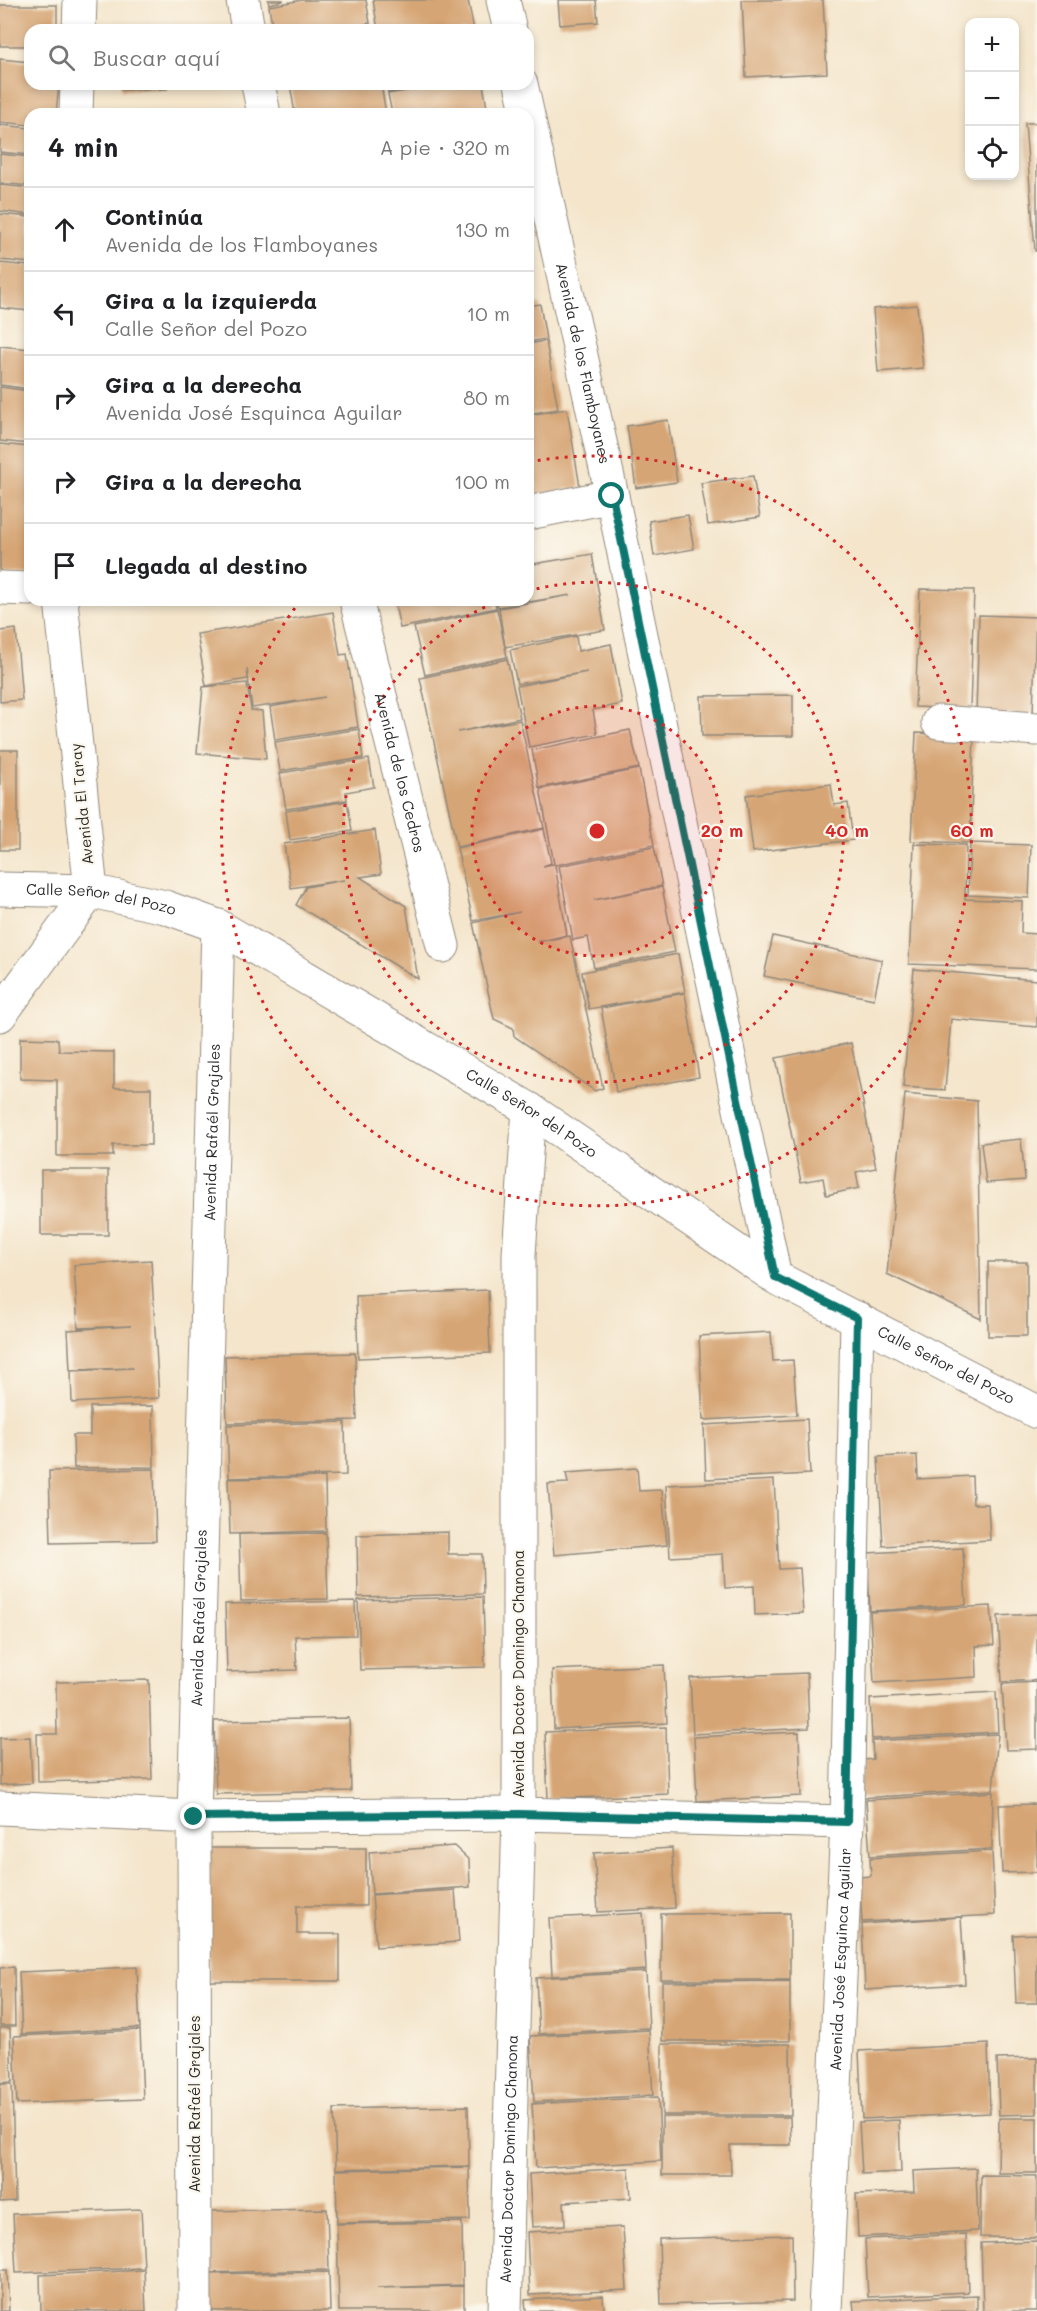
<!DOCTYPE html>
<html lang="es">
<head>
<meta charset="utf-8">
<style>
	body { margin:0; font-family:Mali,sans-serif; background:#f2f2f2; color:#202124 }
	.controls { position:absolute; right:18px; top:18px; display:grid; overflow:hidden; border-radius:12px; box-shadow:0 3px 9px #0003 }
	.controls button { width:54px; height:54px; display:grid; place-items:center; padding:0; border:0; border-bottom:2px solid #e0e0e0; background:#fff; color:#202124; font:30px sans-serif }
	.stop { position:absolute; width:18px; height:18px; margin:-14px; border:4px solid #0f766e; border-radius:50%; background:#fff }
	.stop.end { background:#0f766e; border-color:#fff; box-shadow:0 2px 6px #0008 }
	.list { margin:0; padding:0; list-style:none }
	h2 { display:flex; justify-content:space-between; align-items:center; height:78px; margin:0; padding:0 24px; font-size:26px }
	h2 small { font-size:20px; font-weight:400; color:#757577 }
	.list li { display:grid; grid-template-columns:39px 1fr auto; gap:18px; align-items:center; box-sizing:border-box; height:84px; padding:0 24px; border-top:2px solid #e0e0e0 }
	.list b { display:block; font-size:22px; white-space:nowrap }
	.list p { margin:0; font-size:20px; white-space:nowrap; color:#757577 }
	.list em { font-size:20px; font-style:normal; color:#757577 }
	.icon { flex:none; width:33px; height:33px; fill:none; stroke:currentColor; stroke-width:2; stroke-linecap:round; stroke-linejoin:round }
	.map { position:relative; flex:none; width:1037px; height:2311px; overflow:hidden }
	.search { position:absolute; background:#fff; box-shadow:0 3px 9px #0003; left:24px; top:24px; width:510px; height:66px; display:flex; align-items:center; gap:15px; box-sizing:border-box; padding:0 21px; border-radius:18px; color:#757577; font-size:22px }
	.panel { position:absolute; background:#fff; box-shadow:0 3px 9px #0003; left:24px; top:108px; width:510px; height:498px; border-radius:18px }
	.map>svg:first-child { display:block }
</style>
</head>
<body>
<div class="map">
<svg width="1037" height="2311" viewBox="0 0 1037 2311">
	<rect width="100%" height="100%" fill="#fbf7ec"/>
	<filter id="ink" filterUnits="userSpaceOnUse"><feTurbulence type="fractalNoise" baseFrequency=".0167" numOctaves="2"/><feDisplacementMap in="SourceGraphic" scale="12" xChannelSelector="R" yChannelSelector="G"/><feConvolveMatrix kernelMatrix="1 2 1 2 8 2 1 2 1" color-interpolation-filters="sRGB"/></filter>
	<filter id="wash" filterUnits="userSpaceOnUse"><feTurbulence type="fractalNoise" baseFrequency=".008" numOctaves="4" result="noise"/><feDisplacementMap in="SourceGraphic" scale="24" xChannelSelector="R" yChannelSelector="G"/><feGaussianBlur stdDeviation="1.35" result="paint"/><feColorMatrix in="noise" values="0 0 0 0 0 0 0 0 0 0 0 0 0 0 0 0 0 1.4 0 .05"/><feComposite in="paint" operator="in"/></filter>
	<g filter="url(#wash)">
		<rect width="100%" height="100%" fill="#f4e5cb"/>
		<g id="blocks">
			<!-- building -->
			<g fill="#d6a574">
				<path d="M 268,0 L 283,0 L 283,1 L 269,4 Z"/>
				<path d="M 302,0 L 366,0 L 370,23 L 332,30 L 273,30 L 269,6 Z"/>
				<path d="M 373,0 L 468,0 L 474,30 L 378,30 Z"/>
				<path d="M 558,0 L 596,0 L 598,22 L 560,25 Z"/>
				<path d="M 742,0 L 823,0 L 827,73 L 746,77 Z"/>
				<path d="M 0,5 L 57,5 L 57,30 L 30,30 L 30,46 L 0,46 Z"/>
				<path d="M 371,25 L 371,30 L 351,30 L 351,29 Z"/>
				<path d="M 0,59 L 30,62 L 30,84 L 59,84 L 56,114 L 30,114 L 30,125 L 0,122 Z"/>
				<path d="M 121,84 L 167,84 L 167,89 L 121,90 Z"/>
				<path d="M 290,84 L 381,84 L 386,114 L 295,114 Z"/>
				<path d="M 386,84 L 433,84 L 433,85 L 388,93 Z"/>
				<path d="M 448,84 L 483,84 L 488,114 L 392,114 L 388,94 Z"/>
				<path d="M 1025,123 L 1037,123 L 1037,251 L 1035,251 Z"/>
				<path d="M 0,125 L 30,128 L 30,155 L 0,152 Z"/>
				<path d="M 0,154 L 30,157 L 30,186 L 0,183 Z"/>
				<path d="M 0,185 L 30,188 L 30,215 L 0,211 Z"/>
				<path d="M 0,214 L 30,217 L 30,263 L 0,260 Z"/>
				<path d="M 0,263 L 30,266 L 30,311 L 0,308 Z"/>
				<path d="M 540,304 L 546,339 L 528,342 L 528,306 Z"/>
				<path d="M 917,305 L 923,368 L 878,372 L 873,309 Z"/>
				<path d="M 546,341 L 558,409 L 528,414 L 528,344 Z"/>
				<path d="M 0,346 L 30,349 L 30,389 L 0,385 Z"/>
				<path d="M 0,387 L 30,391 L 30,444 L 0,441 Z"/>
				<path d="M 567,409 L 580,487 L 528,496 L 528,415 Z"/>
				<path d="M 668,420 L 677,482 L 636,488 L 627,426 Z"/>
				<path d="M 0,444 L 30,447 L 30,574 L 0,575 Z"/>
				<path d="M 753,476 L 760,517 L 708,525 L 701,483 Z"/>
				<path d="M 688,515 L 694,549 L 654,556 L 649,521 Z"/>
				<path d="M 592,554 L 605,630 L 505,647 L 499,608 L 571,595 L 498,607 L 496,600 L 528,600 L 528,565 Z"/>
				<path d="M 920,589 L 974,590 L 970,709 L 915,707 Z"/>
				<path d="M 394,600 L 495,600 L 496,608 L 400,628 Z"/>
				<path d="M 497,609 L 507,657 L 425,675 L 414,627 Z"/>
				<path d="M 333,612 L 340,655 L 347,654 L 358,727 L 275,740 L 270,707 L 325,697 L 252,708 L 247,669 L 248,679 L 206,686 L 197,634 Z"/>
				<path d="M 979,615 L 1036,617 L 1033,715 L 976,713 Z"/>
				<path d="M 16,629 L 22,700 L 0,702 L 0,631 Z"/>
				<path d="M 576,636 L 578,651 L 611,644 L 622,704 L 593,710 L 597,734 L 529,747 L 517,686 L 587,672 L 517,684 L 510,650 Z"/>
				<path d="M 507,659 L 520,718 L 458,732 L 520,720 L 544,828 L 457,847 L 420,678 Z"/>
				<path d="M 247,683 L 251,710 L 262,711 L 266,759 L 197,753 L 203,687 Z"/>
				<path d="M 793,695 L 793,736 L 702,736 L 701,696 Z"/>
				<path d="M 359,729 L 363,758 L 280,771 L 275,742 Z"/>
				<path d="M 630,730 L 639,768 L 539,788 L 532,750 Z"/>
				<path d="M 916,733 L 974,735 L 970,843 L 911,841 Z"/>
				<rect x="0" y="750" width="18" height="100"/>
				<path d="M 369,759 L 374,787 L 346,792 L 347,800 L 286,809 L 280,773 Z"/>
				<path d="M 639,769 L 654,845 L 555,865 L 567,935 L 537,942 L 570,936 L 603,1088 L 595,1091 L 514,1036 L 513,1028 L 494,1019 L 473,923 L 520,912 L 473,921 L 457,848 L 544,829 L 551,863 L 543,866 L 554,864 L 540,789 Z"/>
				<path d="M 831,784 L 834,805 L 848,803 L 853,840 L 753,852 L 746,795 Z"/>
				<path d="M 347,801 L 352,831 L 290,840 L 286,811 Z"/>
				<path d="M 375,830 L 381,874 L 360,877 L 406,906 L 418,979 L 296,905 L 306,887 L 344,880 L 291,888 L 284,844 Z"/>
				<path d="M 970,843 L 1031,845 L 1029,898 L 968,895 Z"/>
				<path d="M 914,844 L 966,845 L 965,899 L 1022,901 L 1021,933 L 1037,934 L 1037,969 L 909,964 Z"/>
				<path d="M 654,847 L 662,886 L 594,900 L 662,887 L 675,952 L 594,968 L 588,937 L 573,940 L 559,866 Z"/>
				<path d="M 773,936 L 882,960 L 874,999 L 764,976 Z"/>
				<path d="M 678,954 L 685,992 L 589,1009 L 582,972 Z"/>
				<path d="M 914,969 L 1037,980 L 1037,1027 L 951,1019 L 945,1090 L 903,1087 Z"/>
				<path d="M 685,993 L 699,1077 L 616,1092 L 601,1008 Z"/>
				<path d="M 20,1038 L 58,1039 L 59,1051 L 114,1052 L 114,1088 L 151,1088 L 151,1145 L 113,1145 L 113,1156 L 57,1156 L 57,1080 L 20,1079 Z"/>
				<path d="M 851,1043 L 876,1168 L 856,1172 L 859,1188 L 826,1195 L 823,1178 L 801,1182 L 776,1058 Z"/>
				<path d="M 905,1094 L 977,1101 L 981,1319 L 887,1274 Z"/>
				<path d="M 1021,1139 L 1025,1180 L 986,1183 L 981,1143 Z"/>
				<rect x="41" y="1170" width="67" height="65"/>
				<path d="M 151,1260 L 159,1398 L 72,1403 L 71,1371 L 133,1368 L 70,1370 L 68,1330 L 131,1326 L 78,1328 L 74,1265 Z"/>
				<rect x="988" y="1262" width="39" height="74"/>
				<path d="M 488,1290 L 490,1353 L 358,1358 L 356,1296 Z"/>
				<path d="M 771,1332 L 773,1361 L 793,1360 L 797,1415 L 703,1420 L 699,1336 Z"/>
				<path d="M 355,1353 L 357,1420 L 227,1423 L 225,1356 Z"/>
				<path d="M 153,1406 L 154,1467 L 74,1468 L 73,1435 L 90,1435 L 90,1407 Z"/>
				<path d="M 807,1419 L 810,1474 L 706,1479 L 704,1425 Z"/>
				<path d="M 345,1422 L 346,1475 L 229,1478 L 227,1425 Z"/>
				<path d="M 917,1455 L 918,1479 L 972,1476 L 973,1504 L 988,1504 L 990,1540 L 883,1546 L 878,1457 Z"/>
				<path d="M 637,1468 L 639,1491 L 662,1490 L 667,1545 L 554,1555 L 548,1484 L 568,1483 L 566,1473 Z"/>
				<path d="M 154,1469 L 156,1541 L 51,1543 L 49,1471 Z"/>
				<path d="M 325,1477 L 326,1531 L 230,1534 L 228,1479 Z"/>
				<path d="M 774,1480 L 779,1569 L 800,1568 L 803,1613 L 755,1615 L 754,1586 L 725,1588 L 723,1554 L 670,1557 L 666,1485 Z"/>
				<path d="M 448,1532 L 448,1554 L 482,1554 L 483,1594 L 358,1597 L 357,1535 Z"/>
				<path d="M 326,1533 L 328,1599 L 241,1601 L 239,1534 Z"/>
				<path d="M 963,1548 L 966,1605 L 870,1611 L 867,1553 Z"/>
				<path d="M 483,1597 L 485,1667 L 360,1670 L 358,1600 Z"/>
				<path d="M 355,1601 L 356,1635 L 295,1636 L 297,1670 L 227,1672 L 225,1604 Z"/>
				<path d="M 991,1606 L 994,1645 L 976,1646 L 977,1677 L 874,1683 L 870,1612 Z"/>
				<path d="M 1037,1614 L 1037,1680 L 1002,1682 L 998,1616 Z"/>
				<path d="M 664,1665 L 667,1723 L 554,1729 L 552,1670 Z"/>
				<path d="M 807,1673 L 809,1728 L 693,1734 L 690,1678 Z"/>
				<path d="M 149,1680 L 152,1779 L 38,1782 L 37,1734 L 57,1734 L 56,1682 Z"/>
				<path d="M 1037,1682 L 1037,1749 L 1006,1750 L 1002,1684 Z"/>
				<path d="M 996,1692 L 998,1732 L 872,1739 L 870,1699 Z"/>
				<path d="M 349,1718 L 351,1791 L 216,1794 L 214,1721 Z"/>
				<path d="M 666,1727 L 668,1794 L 548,1799 L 545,1732 Z"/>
				<path d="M 799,1732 L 801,1796 L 697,1801 L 694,1737 Z"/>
				<path d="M 998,1734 L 993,1790 L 858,1798 L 864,1760 L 873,1759 L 872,1741 Z"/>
				<path d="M 30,1737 L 32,1783 L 0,1785 L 0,1738 Z"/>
				<path d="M 993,1792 L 992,1849 L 870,1856 L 866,1800 Z"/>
				<path d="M 1037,1804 L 1037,1872 L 1002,1873 L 999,1805 Z"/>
				<path d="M 454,1846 L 469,1860 L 470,1887 L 372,1894 L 369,1852 Z"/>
				<path d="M 209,1848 L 366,1848 L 366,1906 L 297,1906 L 297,1934 L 340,1934 L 340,1981 L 209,1981 Z"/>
				<path d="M 672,1848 L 675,1908 L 598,1912 L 594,1853 Z"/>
				<path d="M 992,1851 L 995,1915 L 862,1922 L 859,1877 L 871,1876 L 870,1858 Z"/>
				<path d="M 455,1890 L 459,1942 L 376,1947 L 372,1895 Z"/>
				<path d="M 643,1913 L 646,1970 L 552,1976 L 549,1918 Z"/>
				<path d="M 790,1913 L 790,1980 L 661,1980 L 661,1914 Z"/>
				<path d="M 961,1917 L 965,1984 L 865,1990 L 862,1924 Z"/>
				<path d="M 1037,1934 L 1037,2003 L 1016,2003 L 1013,1935 Z"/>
				<path d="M 14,1967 L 15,2026 L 0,2026 L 0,1968 Z"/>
				<path d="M 137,1967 L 140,2028 L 22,2034 L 19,1972 Z"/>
				<path d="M 646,1972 L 649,2028 L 539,2034 L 536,1978 Z"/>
				<path d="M 790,1981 L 790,2041 L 662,2041 L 662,1982 Z"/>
				<path d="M 0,2028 L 10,2028 L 12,2082 L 0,2083 Z"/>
				<path d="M 140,2030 L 143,2099 L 17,2104 L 14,2036 Z"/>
				<path d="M 649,2030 L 653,2095 L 534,2102 L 530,2036 Z"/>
				<path d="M 662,2044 L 790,2044 L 791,2115 L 662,2115 Z"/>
				<path d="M 988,2044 L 990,2113 L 862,2119 L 859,2051 Z"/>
				<path d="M 1037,2058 L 1037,2114 L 999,2115 L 997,2059 Z"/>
				<path d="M 0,2084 L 12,2084 L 15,2201 L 0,2202 Z"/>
				<path d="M 658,2097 L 661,2161 L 536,2168 L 532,2104 Z"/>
				<path d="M 468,2106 L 469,2166 L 336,2169 L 334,2109 Z"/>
				<path d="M 662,2117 L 790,2117 L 791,2145 L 730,2145 L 731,2175 L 662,2175 Z"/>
				<path d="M 999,2118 L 1037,2118 L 1037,2173 L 998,2173 Z"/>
				<path d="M 899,2120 L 901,2172 L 862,2174 L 859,2122 Z"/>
				<path d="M 469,2167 L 470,2220 L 337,2223 L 336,2170 Z"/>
				<path d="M 629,2168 L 631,2198 L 564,2202 L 565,2225 L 532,2227 L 529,2174 Z"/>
				<path d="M 976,2168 L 978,2231 L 858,2237 L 856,2194 L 914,2192 L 913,2171 Z"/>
				<path d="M 981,2175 L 1037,2176 L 1037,2238 L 980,2237 Z"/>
				<path d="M 141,2209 L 144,2268 L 16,2273 L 13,2214 Z"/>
				<path d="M 327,2209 L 329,2270 L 204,2273 L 203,2211 Z"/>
				<path d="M 462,2222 L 463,2285 L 377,2288 L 464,2286 L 464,2311 L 339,2311 L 337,2224 Z"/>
				<path d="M 623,2227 L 627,2290 L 530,2295 L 527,2232 Z"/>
				<path d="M 966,2234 L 968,2292 L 868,2297 L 865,2239 Z"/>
				<path d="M 792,2235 L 793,2301 L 661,2305 L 659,2239 Z"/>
				<path d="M 1037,2241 L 1037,2311 L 983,2311 L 981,2243 Z"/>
				<path d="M 0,2270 L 7,2270 L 9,2311 L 0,2311 Z"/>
				<path d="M 144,2270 L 146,2311 L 41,2311 L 40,2275 Z"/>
				<path d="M 329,2272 L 330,2311 L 205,2311 L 204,2274 Z"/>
				<path d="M 977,2295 L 977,2311 L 854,2311 L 853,2301 Z"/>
				<path d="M 603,2296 L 604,2311 L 526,2311 L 525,2300 Z"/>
			</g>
		</g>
	</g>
	<g filter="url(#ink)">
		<use href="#blocks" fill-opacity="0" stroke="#90887b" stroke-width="1.5"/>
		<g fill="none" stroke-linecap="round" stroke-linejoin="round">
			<defs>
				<g id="minor">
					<path d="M 243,0 L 248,30"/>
					<path d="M 503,0 L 510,30"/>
					<path d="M 79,30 L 80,0"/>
					<path d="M 258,84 L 264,114"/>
					<path id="s1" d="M 521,84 L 612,496 L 775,1277"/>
					<path d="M 76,114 L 77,84"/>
					<path d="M 528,513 L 612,496"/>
					<path d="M 0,588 L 30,589"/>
					<path id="s2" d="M 356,600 L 443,946"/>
					<path d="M 938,722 L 1037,729"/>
					<path id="s3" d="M 0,889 L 91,891 L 165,907 L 218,926 L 529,1109 L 775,1277 L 1037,1412"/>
					<path d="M 0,1015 L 91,891 L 61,600"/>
					<path d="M 0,1808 L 194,1817 L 519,1814 L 847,1822"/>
					<path id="s4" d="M 195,2311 L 194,1817 L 218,926"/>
					<path id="s5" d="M 505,2311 L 519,1814 L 519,1254 L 529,1109"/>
					<path id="s6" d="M 825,2311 L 847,1822 L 857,1318"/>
				</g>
			</defs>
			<!-- minor casing -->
			<use href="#minor" stroke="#90887b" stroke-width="35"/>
			<!-- minor -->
			<use href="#minor" stroke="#fff" stroke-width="33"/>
		</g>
	</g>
	<g fill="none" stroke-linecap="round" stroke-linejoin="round" filter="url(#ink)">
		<!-- route -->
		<path stroke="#0f766e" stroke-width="8" d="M 194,1817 L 519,1814 L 847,1822 L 857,1318 L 775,1277 L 612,496"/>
	</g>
	<!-- distance rings -->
	<circle cx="597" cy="831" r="125" fill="#d62828" fill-opacity=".12"/>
	<g fill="none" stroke="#d62828" stroke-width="3" stroke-dasharray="3 6">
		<circle cx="597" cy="831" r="125"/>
		<path d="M528 591A250 250 0 1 1 501 600"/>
		<path d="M529 462A375 375 0 1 1 301 600"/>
	</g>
	<g text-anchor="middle" stroke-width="4.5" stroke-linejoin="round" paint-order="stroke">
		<!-- street labels -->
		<g font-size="15" fill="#2b2b2b" stroke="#fbf7ec">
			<text dy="5" stroke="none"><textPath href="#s1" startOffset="286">Avenida de los Flamboyanes</textPath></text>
			<text dy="5" stroke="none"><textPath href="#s2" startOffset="178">Avenida de los Cedros</textPath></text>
			<text transform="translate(82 804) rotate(-96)" y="5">Avenida El Taray</text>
			<text dy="5" stroke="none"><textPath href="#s3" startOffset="102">Calle Señor del Pozo</textPath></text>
			<text dy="5" stroke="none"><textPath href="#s3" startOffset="588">Calle Señor del Pozo</textPath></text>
			<text dy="5" stroke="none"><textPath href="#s4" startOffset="1179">Avenida Rafaél Grajales</textPath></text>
			<text dy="5" stroke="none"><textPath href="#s3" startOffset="1074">Calle Señor del Pozo</textPath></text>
			<text dy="5" stroke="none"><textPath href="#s4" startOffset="693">Avenida Rafaél Grajales</textPath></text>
			<text transform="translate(519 1674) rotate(-90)" y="5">Avenida Doctor Domingo Chanona</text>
			<text dy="5" stroke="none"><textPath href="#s6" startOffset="352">Avenida José Esquinca Aguilar</textPath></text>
			<text transform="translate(195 2104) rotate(-90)" y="5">Avenida Rafaél Grajales</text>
			<text dy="5" stroke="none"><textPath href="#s5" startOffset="152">Avenida Doctor Domingo Chanona</textPath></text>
		</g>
	</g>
	<circle cx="597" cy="831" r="9" fill="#d62828" stroke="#fbf7ec" stroke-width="3"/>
	<g font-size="18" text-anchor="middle" font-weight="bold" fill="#d62828" stroke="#fbf7ec" stroke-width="4.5" stroke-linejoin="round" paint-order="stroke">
		<text x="722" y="837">20 m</text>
		<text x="847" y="837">40 m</text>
		<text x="972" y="837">60 m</text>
	</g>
</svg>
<div class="controls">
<button>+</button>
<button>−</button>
<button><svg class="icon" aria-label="locate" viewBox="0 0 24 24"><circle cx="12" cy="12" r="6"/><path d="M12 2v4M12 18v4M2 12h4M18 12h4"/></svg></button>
</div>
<div class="stop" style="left:612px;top:496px"></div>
<div class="stop end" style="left:194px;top:1817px"></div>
<div class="search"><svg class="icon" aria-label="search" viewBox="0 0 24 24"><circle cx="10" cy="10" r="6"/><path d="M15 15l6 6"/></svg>Buscar aquí</div>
<section class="panel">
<h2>4 min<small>A pie · 320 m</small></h2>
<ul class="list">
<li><svg class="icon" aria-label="ahead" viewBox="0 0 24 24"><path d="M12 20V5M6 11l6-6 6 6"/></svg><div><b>Continúa</b><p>Avenida de los Flamboyanes</p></div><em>130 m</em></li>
<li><svg class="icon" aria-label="left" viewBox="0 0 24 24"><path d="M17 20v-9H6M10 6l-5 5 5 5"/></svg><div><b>Gira a la izquierda</b><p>Calle Señor del Pozo</p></div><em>10 m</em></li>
<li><svg class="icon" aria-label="right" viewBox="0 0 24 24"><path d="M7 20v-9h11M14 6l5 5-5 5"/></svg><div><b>Gira a la derecha</b><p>Avenida José Esquinca Aguilar</p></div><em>80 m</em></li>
<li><svg class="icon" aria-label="right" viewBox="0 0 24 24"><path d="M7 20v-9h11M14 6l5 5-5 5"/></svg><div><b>Gira a la derecha</b></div><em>100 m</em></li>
<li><svg class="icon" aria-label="arrive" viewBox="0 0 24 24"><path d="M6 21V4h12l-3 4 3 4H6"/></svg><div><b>Llegada al destino</b></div></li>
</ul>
</section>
</div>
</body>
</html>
